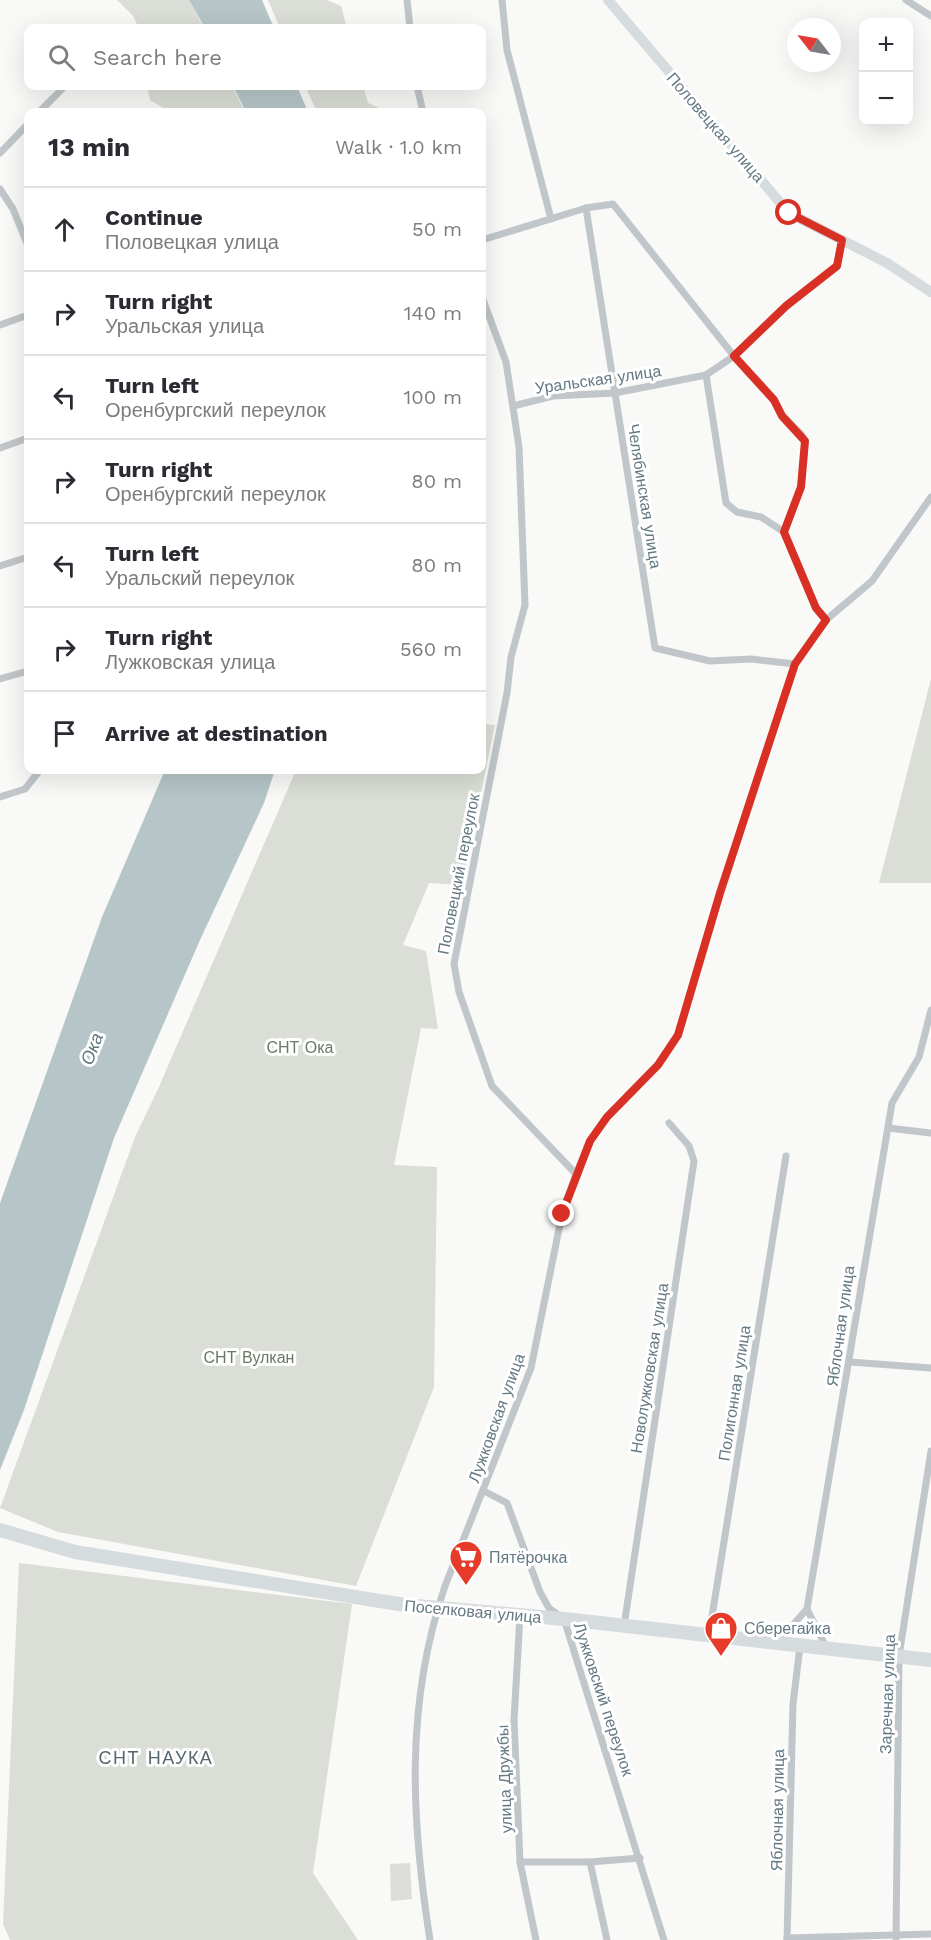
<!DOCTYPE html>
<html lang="en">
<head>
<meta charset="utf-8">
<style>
	body { margin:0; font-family:"Work Sans",sans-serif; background:#f7f7f7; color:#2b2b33 }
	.controls { position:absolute; right:18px; top:18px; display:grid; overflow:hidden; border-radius:12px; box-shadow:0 6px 24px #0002 }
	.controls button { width:54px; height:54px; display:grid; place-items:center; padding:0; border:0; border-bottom:2px solid #e1e1e2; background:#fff; color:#2b2b33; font:30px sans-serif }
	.compass { position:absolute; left:787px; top:18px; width:54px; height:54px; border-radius:50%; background:#fff; box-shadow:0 6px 24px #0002; rotate:301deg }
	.stop { position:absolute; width:18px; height:18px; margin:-14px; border:4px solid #d93025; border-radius:50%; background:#fff }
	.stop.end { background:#d93025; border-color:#fff; box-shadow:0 2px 6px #0008 }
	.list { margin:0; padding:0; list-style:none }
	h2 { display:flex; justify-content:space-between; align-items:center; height:78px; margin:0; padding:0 24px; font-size:26px }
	h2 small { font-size:20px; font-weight:400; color:#7c7c81 }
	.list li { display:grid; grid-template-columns:39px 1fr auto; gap:18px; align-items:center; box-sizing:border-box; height:84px; padding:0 24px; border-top:2px solid #e1e1e2 }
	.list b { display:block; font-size:22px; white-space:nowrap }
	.list p { margin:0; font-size:20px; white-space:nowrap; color:#7c7c81 }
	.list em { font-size:20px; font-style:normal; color:#7c7c81 }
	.icon { flex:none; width:33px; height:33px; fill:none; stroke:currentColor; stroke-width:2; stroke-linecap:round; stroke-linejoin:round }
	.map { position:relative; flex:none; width:931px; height:1940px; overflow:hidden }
	.search { position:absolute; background:#fff; box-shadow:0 6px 24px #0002; left:24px; top:24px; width:462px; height:66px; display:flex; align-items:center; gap:15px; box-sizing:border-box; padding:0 21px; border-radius:12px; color:#7c7c81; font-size:22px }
	.panel { position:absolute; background:#fff; box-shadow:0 6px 24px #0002; left:24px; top:108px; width:462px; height:666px; border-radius:12px }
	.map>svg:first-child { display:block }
</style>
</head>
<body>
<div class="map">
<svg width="931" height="1940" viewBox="0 0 931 1940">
	<rect width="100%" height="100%" fill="#f9f9f7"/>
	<!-- green -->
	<g fill="#daded6">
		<path d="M 117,0 L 189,0 L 204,28 L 139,28 L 133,16 Z"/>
		<path d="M 268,0 L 327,0 L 341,6 L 347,28 L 280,28 Z"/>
		<path d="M 147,86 L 232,86 L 245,112 L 170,112 L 150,100 Z"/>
		<path d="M 305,86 L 363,86 L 368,103 L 388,112 L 317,112 Z"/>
		<path d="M 931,679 L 931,883 L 879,883 Z"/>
		<path d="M 482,724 L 495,725 L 462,885 L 429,883 L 403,945 L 426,951 L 438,1029 L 421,1028 L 394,1165 L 437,1167 L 434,1387 L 356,1586 L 58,1532 L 0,1508 L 135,1137 L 158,1089 L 296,770 L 482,770 Z"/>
		<path d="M 19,1563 L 352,1604 L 313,1873 L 358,1940 L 10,1940 L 3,1924 Z"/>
		<path d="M 410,1863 L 412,1899 L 391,1901 L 390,1864 Z"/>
	</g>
	<!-- water -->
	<g fill="#b6c6c8">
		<path d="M 189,0 L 262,0 L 274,28 L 205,28 Z"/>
		<path d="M 233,86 L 297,86 L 308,112 L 246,112 Z"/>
		<path d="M 165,770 L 275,770 L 264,803 L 200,940 L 114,1138 L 24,1410 L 0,1470 L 0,1203 L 102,917 Z"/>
	</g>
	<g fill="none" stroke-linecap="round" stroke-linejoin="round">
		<!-- street -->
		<g stroke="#c0c6c9" stroke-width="7">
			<path d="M 407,0 L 410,28"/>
			<path d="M 502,0 L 507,50 L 551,219"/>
			<path d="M 906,0 L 931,16"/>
			<path d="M 417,86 L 423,112"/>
			<path d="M 39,112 L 65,86"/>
			<path d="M 0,153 L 28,124"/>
			<path d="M 0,189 L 13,209 L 28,246"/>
			<path d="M 586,208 L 655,648 L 710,661 L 751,659 L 795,664"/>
			<path d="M 482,240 L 586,208 L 613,204 L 734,356 L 774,400 L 782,415 L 801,434 L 805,441 L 801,487 L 784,532"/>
			<path d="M 482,297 L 506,362 L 519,447 L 525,605 L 511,657 L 507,693 L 454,964 L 459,992 L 492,1086 L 576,1174"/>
			<path d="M 0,325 L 28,315"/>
			<path d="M 706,375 L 726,503 L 737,512 L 761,517 L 784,532 L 816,608 L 826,620"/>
			<path d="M 513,406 L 553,396 L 615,393 L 706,375 L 734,356 L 786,306 L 837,266 L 842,240"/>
			<path d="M 0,448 L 28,438"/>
			<path d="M 0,566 L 28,557"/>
			<path d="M 0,679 L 28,671"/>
			<path d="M 0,797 L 25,789 L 40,770"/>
			<path d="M 888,1128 L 931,1133"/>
			<path d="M 850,1362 L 931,1368"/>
			<path d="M 484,1491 L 507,1503 L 540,1592 L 549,1608 L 564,1619 L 664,1940"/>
			<path d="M 807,1609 L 826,1647"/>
			<path d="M 520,1615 L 514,1720 L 520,1862 L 536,1940"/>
			<path d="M 624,1626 L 694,1161 L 689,1146 L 669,1123"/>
			<path d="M 709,1635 L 786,1156"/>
			<path d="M 777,1643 L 807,1609 L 892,1103 L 919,1057 L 931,1010"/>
			<path d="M 520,1862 L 590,1862 L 640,1858"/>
			<path d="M 590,1862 L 607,1940"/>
			<path d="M 787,1938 L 931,1934"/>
			<path d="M 430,1940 C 411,1819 405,1704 445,1586 L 531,1368 L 562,1214 L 576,1174 L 590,1141 L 607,1117 L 658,1065 L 678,1035 L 720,893 L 795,664 L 826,620 L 872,581 L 931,497"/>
			<path d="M 787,1940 L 793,1704 L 800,1646"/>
			<path d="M 896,1940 L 899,1656 L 931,1451"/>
		</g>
		<!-- secondary -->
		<path stroke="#d6dbde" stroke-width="10" d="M 608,0 L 789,213 L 887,263 L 931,292"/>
		<!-- highway -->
		<path stroke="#d6dbde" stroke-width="14" d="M 0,1530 L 75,1552 L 405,1605 L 564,1619 L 931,1660"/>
	</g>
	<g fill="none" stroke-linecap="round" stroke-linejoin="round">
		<!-- route -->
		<path stroke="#d93025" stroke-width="8" d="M 562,1214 L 590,1141 L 607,1117 L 658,1065 L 678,1035 L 720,893 L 795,664 L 826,620 L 816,608 L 784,532 L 801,487 L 805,441 L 782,416 L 774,400 L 734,356 L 786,306 L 837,266 L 842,240 L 789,213"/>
	</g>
	<!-- icons -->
	<defs>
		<symbol id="supermarket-pin" viewBox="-11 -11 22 30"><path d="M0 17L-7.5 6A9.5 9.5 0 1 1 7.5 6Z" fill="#e73b29" stroke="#fff"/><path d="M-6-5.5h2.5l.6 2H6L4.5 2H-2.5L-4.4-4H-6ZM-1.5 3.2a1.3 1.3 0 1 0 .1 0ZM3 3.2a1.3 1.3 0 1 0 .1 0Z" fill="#fff"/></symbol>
		<symbol id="shop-pin" viewBox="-11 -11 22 30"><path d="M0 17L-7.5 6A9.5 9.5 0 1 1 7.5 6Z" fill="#e73b29" stroke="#fff"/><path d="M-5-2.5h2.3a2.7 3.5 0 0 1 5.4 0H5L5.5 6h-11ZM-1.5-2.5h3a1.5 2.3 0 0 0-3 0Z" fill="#fff"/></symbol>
	</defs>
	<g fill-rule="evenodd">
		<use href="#supermarket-pin" x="447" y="1538" width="38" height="52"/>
		<use href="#shop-pin" x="702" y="1609" width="38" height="52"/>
	</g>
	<g text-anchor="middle" stroke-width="6" stroke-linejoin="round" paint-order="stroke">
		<!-- street labels -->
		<g font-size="16" fill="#647983" stroke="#fff">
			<text transform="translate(716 127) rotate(49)" y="6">Половецкая улица</text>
			<text transform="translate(598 379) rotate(-8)" y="6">Уральская улица</text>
			<text transform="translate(645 496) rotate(81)" y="6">Челябинская улица</text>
			<text transform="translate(458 874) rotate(-79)" y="6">Половецкий переулок</text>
			<text transform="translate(840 1326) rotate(-82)" y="6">Яблочная улица</text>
			<text transform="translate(649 1368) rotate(-81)" y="6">Новолужковская улица</text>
			<text transform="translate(734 1393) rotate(-81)" y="6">Полигонная улица</text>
			<text transform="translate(496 1418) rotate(-70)" y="6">Лужковская улица</text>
			<text transform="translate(473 1611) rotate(5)" y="6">Поселковая улица</text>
			<text transform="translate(887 1694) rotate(-88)" y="6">Заречная улица</text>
			<text transform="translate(604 1699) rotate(72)" y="6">Лужковский переулок</text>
			<text transform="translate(504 1779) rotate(-92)" y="6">улица Дружбы</text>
			<text transform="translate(777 1810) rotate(-89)" y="6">Яблочная улица</text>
		</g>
		<!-- park labels -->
		<g font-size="16" fill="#6a7a63" stroke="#fff">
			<text x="300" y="1053">СНТ Ока</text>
			<text x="249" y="1363">СНТ Вулкан</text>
		</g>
		<!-- poi labels -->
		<g font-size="16" fill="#647983" stroke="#fff" text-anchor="start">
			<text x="489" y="1563">Пятёрочка</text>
			<text x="744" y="1634">Сберегайка</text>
		</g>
		<!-- water labels -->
		<g font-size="18" font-style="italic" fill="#5e787c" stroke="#fff">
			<text transform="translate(92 1049) rotate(-69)" y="6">Ока</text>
		</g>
		<!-- neighbourhood labels -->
		<g font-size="18" letter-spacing="1.5" fill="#56666d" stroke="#fff">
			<text x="156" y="1764">СНТ НАУКА</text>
		</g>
	</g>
</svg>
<div class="controls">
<button>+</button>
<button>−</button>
</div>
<svg class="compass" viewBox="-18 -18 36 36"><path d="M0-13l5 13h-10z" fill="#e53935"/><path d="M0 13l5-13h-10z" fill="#7c7c81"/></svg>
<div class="stop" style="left:789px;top:213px"></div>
<div class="stop end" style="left:562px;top:1214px"></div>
<div class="search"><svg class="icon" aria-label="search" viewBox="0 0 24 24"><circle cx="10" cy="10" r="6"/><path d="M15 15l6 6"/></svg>Search here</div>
<section class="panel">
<h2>13 min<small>Walk · 1.0 km</small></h2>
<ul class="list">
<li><svg class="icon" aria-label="ahead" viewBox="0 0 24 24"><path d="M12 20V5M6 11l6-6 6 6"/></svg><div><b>Continue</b><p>Половецкая улица</p></div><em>50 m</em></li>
<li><svg class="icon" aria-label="right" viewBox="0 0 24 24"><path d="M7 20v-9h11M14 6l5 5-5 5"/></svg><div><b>Turn right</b><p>Уральская улица</p></div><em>140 m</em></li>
<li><svg class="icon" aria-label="left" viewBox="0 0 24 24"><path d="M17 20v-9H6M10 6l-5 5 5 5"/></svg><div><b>Turn left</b><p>Оренбургский переулок</p></div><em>100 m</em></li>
<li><svg class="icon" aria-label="right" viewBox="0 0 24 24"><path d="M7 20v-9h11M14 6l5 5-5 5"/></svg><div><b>Turn right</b><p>Оренбургский переулок</p></div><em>80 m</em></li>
<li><svg class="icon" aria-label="left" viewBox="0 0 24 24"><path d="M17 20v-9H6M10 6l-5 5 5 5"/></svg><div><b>Turn left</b><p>Уральский переулок</p></div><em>80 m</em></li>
<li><svg class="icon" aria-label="right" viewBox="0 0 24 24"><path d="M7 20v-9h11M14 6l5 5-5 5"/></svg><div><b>Turn right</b><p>Лужковская улица</p></div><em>560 m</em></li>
<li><svg class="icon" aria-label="arrive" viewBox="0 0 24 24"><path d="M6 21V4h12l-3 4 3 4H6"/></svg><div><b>Arrive at destination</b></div></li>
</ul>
</section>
</div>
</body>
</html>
